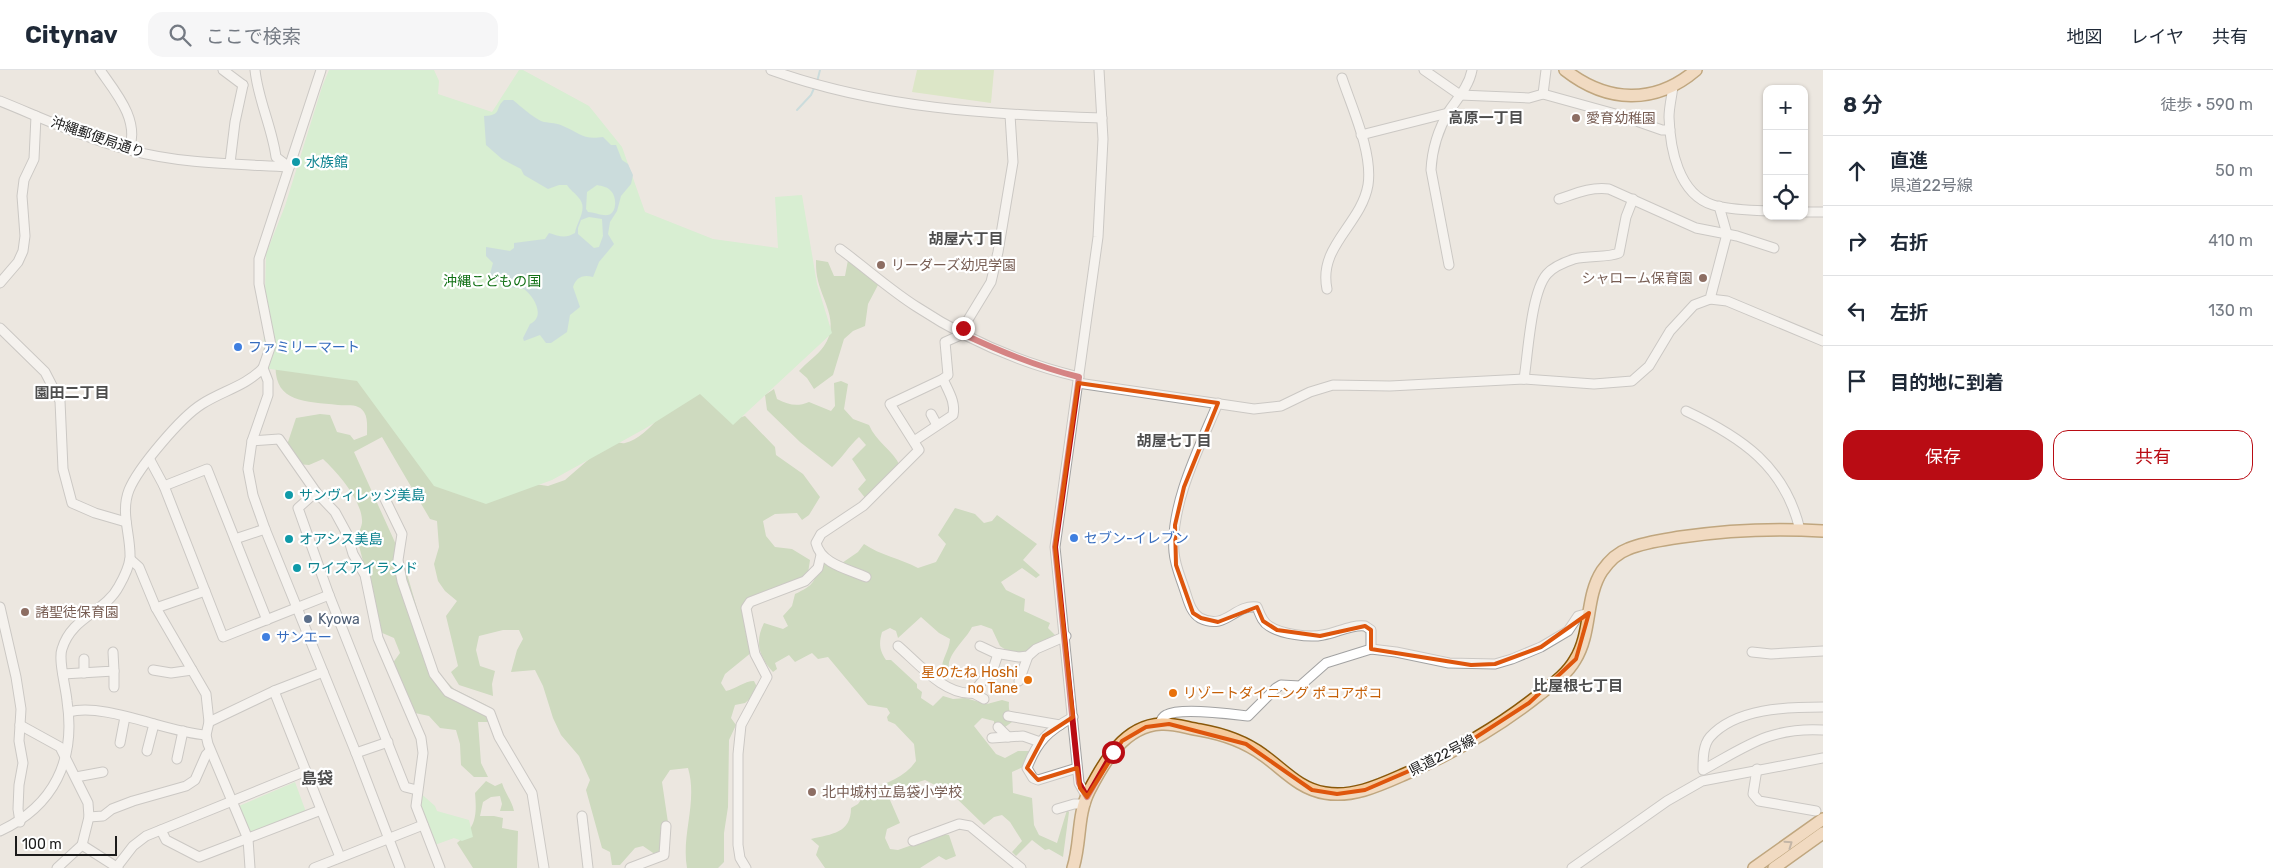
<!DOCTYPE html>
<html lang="ja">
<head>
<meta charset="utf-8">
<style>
	body { margin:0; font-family:Rubik,"Noto Sans JP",sans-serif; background:#f6f6f7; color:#1f2937 }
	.controls { position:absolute; right:15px; top:15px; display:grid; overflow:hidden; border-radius:10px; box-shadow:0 1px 4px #0004 }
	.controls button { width:45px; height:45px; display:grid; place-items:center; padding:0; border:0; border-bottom:1px solid #e0e1e3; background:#fff; color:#1f2937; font:25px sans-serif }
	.scale { position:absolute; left:15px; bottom:12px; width:102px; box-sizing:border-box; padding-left:5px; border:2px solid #1b1b1b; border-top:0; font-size:14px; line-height:18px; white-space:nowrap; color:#1b1b1b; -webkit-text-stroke:4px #fff; paint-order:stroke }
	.stop { position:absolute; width:15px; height:15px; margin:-11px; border:4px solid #b90c14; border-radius:50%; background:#fff }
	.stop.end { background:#b90c14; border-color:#fff; box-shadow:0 1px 5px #0008 }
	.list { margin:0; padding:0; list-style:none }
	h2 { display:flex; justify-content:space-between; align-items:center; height:65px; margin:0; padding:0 20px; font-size:21px }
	h2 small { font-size:16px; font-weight:400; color:#747a83 }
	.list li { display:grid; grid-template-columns:32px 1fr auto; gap:15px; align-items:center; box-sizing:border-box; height:70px; padding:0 20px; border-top:1px solid #e0e1e3 }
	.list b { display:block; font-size:19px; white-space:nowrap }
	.list p { margin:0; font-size:16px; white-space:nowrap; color:#747a83 }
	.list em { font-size:16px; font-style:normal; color:#747a83 }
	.actions { display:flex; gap:10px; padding:15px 20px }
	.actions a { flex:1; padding:11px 0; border:1px solid #b90c14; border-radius:15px; text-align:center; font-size:18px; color:#b90c14 }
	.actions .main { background:#b90c14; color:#fff }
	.icon { flex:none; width:28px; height:28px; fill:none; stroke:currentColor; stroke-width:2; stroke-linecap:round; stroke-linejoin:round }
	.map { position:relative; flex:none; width:1823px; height:798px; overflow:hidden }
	header { display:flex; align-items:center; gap:30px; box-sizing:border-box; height:70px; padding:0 25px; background:#fff; border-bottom:1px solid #e0e1e3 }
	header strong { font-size:24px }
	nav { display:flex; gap:28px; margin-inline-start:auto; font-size:18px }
	.search { width:350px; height:45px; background:#f6f6f7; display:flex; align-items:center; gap:12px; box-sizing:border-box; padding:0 18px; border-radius:15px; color:#747a83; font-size:19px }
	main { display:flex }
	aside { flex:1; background:#fff }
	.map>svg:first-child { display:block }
</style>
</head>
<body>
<header>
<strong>Citynav</strong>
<div class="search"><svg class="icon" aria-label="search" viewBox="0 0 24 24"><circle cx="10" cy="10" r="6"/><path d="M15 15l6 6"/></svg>ここで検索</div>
<nav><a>地図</a><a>レイヤ</a><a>共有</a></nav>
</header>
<main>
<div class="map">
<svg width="1823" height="798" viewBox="0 0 1823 798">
	<rect width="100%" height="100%" fill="#ece7e0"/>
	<!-- grass -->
	<path fill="#c8e4a8" d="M 917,0 L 994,0 L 991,33 L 912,22 Z"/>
	<!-- forest -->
	<g fill="#a8c997">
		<path d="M 276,170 L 527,413 L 548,416 L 565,410 L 610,371 C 614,371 621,374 625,373 C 651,367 674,326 689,306 L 731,350 L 745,346 L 775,377 L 776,385 L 803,404 L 820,427 L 809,445 L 802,450 L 797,443 L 775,444 L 763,451 L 766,466 L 775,477 L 792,479 L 810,490 L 807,510 L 743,536 L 752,582 L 725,604 L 721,613 L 726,621 C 736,619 744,611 754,611 L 759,621 L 745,633 L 735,635 L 731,648 L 736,655 L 729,670 L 728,737 L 724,763 L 724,792 L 718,798 L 687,798 C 681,765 698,732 688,698 L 670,700 L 662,712 L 670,766 L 667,780 L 656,785 L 643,776 L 635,778 L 620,795 L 612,795 L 610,782 L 602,778 L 586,720 L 590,710 L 579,686 L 561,665 L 553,648 L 543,616 L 535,600 L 511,602 L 517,580 L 523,569 L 519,560 L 503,560 L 479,566 L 476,580 L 480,596 L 495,601 L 492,614 L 493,626 L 459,615 L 451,602 L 458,596 L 446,546 L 457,531 L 445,521 L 438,511 L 434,494 L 439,477 L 437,451 L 430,449 L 382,367 L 354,382 L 403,490 L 429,580 L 439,604 L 454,619 L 486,635 L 494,652 L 478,652 L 481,693 L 488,707 L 474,707 L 461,695 L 460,674 L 456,660 L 440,658 L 429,646 L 415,643 L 392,594 L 400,583 L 394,568 L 380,562 C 373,532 366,502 358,472 C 356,464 363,457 362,450 C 361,429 337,402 323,389 L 309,395 L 298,394 L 287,375 L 296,348 L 320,344 L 330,345 L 337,362 L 350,365 L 354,370 L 367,365 C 367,358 368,348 364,342 C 358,333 348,336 338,335 C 303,331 271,333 276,288 Z"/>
		<path d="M 816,190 L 828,192 L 834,206 L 845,206 L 848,190 L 878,215 L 868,234 L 865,256 L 853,261 L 844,269 L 833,305 L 814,319 L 807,308 L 799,301 C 807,292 818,285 824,276 C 841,252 821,230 817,206 C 816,201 816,195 816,190 Z"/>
		<path d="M 841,311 L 848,314 L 844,339 L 853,349 L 869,355 C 876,372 893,380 900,396 L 866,429 L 858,419 L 866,410 L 852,389 L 866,375 L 859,367 C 849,376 842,388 832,397 L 800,372 L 767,340 L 765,325 L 774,319 L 777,329 C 789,335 797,337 809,332 L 831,341 L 835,336 L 834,313 Z"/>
		<path d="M 955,438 L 975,444 L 984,453 L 992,451 L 997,445 L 1037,474 L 1023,490 L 1040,505 L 1036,508 L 1022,498 L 1001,512 L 1006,520 L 1025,529 L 1024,541 L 1050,553 L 1048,558 L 1055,565 C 1045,570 1025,586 1015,583 C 1010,582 1004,579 1000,576 L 992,559 L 981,555 L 972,557 C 966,570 946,584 949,600 L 943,607 C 938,593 949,583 950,569 L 939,563 L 921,547 L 898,568 L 896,561 L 890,558 L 882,562 C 879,573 879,580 886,590 L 891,590 L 917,614 L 917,618 L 922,622 L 921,628 L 933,636 L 943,626 L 953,629 L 965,628 L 987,634 L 1002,630 L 1009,632 C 1008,640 1011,644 1012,652 L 1005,657 L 994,657 L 994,651 L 982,648 L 974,656 L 996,684 L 1005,688 L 1018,681 L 1030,681 L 1023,697 L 1012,702 L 1013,723 L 1032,728 L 1034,755 L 1039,765 L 1057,773 L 1067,740 L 1069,742 L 1063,787 L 1049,779 L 1045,780 L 1032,770 L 1016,786 L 1012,782 L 1022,771 L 1010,752 L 1002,745 L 994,747 L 984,755 L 951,723 L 925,710 L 889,721 L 890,730 L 900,753 L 887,759 L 885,768 L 890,779 L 898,780 L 943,764 L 949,765 L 956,786 L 946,790 L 939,786 L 920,798 L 825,798 L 816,785 L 819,776 L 811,769 C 832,764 851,763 851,738 L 858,734 L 869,718 C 886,715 906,706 916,691 L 914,674 L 895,654 L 888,651 L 887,647 L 890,643 L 887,638 L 868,635 L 828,587 L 818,589 L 812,583 L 795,592 L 789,585 L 775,593 L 777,599 L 773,602 C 758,586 755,571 764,553 L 783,559 L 788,556 L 783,546 L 792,536 L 795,524 C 814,515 816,512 818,491 L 867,510 L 868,505 L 842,493 L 858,482 L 864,474 C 880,485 901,489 918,498 L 936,492 L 946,474 L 938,465 Z"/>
		<path d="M 486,711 L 495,716 L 502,713 C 505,723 512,731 514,741 L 500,741 L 502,734 L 500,726 L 491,727 L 483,732 L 480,746 L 494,746 L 503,748 L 502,758 L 518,761 L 517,798 L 473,798 L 457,773 C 476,757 477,746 475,723 Z"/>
	</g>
	<!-- park -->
	<g fill="#bef5c0">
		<path d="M 329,0 L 434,0 L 439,11 L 438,24 L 492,42 L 519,0 L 523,0 L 589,36 L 622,77 L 645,142 L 713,169 L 778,178 L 775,127 L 802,125 L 817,214 L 832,263 L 733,355 L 700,324 L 646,358 L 552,410 L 486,434 L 434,416 L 357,311 L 263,298 L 266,184 L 285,136 L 322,17 Z"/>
		<path d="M 295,712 L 306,742 L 254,764 L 247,760 L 239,736 Z"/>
		<path d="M 417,720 L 435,736 L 437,741 L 469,750 L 473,767 L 462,771 L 454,768 L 432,776 L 423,755 Z"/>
	</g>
	<!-- water -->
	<path fill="#a3ced7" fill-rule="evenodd" d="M 504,30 L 513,30 C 520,36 536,50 544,52 C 551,53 557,53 563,56 C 580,63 582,70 603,67 L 611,75 L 616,75 L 622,90 L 628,94 L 633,105 L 631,114 L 621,126 L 617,141 L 610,152 L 608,164 L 614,174 L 599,192 L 593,207 C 582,204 576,208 573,217 L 580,237 L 570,245 L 567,262 L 551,273 L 546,273 L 540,265 L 524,271 L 523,268 L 530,254 C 546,247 534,226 524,219 C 503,215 507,224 490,204 L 493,193 L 486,186 L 486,177 L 510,181 L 514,178 L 514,173 L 545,169 L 549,163 C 559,166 565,169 575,163 C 577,151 589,138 578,127 C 574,122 571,121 567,115 L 559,115 L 548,119 L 524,105 L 521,99 L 502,89 L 486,75 L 484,46 C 503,45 494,39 504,30 ZM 597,115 C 602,116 608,117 611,121 C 617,127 617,143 608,145 C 602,146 593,142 588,142 L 586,139 L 587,122 ZM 589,147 L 602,149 L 603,166 L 599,177 L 594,178 L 578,164 L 578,158 L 581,150 Z"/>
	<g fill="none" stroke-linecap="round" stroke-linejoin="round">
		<!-- stream -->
		<g stroke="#a3ced7" stroke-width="2">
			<path d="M 817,12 L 820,0"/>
			<path d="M 797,40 L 811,25 L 815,16"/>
		</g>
		<defs>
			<g id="minor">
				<path d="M 100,0 C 116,23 140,50 129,80"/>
				<path d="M 223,0 L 243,15"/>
				<path d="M 255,0 C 258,30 272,57 276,87 L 289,97"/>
				<path d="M 321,0 L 259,189 L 259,214 L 271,275 L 263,298 L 268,311 L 268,325 L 252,371 L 248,399 L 253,425 L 265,459 L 356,683 L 400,798"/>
				<path d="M 771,0 C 876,38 991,45 1102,48"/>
				<path d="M 1424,0 L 1460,25 L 1529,28 L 1543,24 L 1619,45 L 1662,60 L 1670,60"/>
				<path d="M 1673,16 C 1672,26 1669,37 1669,47 C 1670,78 1678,124 1713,135 C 1729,140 1750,140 1767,141"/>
				<path d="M 1543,24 L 1546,0"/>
				<path d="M 0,31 C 42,48 85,68 129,80 C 181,94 236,94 289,97"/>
				<path d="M 1361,65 L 1448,43"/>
				<path d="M 230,93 L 235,52 L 243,15"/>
				<path d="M 1559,129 C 1577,123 1590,117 1609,119 L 1696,158 L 1737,166 L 1774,178"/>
				<path d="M 1804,142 L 1823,142"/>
				<path d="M 840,179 C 866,198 890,220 917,237 C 967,270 1021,293 1079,307"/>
				<path d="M 1449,195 L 1431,100 C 1432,80 1439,58 1449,41 C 1458,28 1469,16 1472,0"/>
				<path d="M 0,213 L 18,192 L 23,181 L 25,166 L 22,126 L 24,110 L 34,89 L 36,46"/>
				<path d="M 1327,219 C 1318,176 1361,155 1368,115 C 1373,83 1352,38 1342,8"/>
				<path d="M 1710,229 L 1727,231 L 1823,271"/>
				<path d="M 0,258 L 45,302 L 60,331 L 63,399 L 72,433 L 95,443 L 126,452"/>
				<path d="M 963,264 L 963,258 L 991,212 L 998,182 L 1013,92 L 1010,45"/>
				<path d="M 1524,309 C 1528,284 1531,222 1547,204 C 1553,197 1565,192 1574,189 C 1589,185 1607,188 1619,183 L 1626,147 L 1633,129"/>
				<path d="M 1078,313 L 1254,339 L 1281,336 L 1310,322 L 1333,315 L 1390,316 L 1524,309 L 1594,314 L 1632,311 L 1649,296 L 1670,261 L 1694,235 L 1710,229 L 1727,164 L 1719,136"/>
				<path d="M 1218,333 C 1200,376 1170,434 1174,482 C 1175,495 1180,506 1184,518 C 1188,529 1190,542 1200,548 C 1226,561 1234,534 1257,537 C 1260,544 1262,552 1269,556 C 1281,564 1309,568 1323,565 C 1336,563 1352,554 1365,556 L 1371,560 L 1371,579"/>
				<path d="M 1686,341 C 1741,367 1785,396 1800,460"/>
				<path d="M 931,344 L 937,355"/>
				<path d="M 252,371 L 279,369 L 316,422 L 335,442 L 347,464 L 353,484 L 365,505 L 378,568 L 421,668 L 423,683 L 416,736 L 440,798"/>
				<path d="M 914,371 L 953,345 C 956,332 948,321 943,309"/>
				<path d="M 150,390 L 164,416 L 223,567 L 329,525"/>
				<path d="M 164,416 L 207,399 L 267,550"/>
				<path d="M 316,422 L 298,438 L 329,525 L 405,717 L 417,720"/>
				<path d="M 384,427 L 402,464 L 398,490 L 402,511 L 434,604 L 448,622 L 490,643 L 499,667 L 532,723 L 544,798"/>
				<path d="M 235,469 L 265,459"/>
				<path d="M 130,489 L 139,497 L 156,538 L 206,624 L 209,652 L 206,665 L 208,674 L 248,769 L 250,798"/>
				<path d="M 866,507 C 848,499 821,494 816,473 L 821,464 L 863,436 L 919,380 L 890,334 L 943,309 L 948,305 L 945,272 L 963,264"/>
				<path d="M 0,537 L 16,607 L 21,639 L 19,671 L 23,693 L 19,715 L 18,739 L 20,752"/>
				<path d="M 156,538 L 205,521"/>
				<path d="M 898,576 C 918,593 945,626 973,623 L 994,596 L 998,584"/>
				<path d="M 980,576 L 995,583 L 1019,587 L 1028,586 L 1036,579 L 1066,566"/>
				<path d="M 1752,582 L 1771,584 L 1823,581"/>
				<path d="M 84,589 L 84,603"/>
				<path d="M 153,600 L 171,603 L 192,600"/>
				<path d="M 114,601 L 114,617"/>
				<path d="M 63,604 L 114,601 L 113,582"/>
				<path d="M 1019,611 L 1028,586"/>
				<path d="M 274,621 L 340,787"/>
				<path d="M 973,623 L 984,629"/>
				<path d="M 1823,637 C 1787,637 1736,638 1710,667 C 1703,675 1703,689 1703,700 C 1747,676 1770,657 1823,660"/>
				<path d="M 69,642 C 104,632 168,663 206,665"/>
				<path d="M 1008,646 L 1060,655"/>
				<path d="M 1073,647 C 1048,661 1037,671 1027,698 L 1033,708 L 1038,710 L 1077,698"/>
				<path d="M 209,652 L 274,621 L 323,602"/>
				<path d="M 1160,654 C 1161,650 1162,647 1166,645 C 1181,637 1230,644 1248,646 L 1276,618 L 1281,615 L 1300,616 L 1326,593 L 1371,579 L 1396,582 L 1449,593 L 1495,594 L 1512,589 L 1541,577 L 1568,561 L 1578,546 L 1589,543"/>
				<path d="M 20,655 L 60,677 L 88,733 L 89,747 L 82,775 L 57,798"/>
				<path d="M 998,657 L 1008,667"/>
				<path d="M 992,668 L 1023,666 L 1040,672"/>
				<path d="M 120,673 L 125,647"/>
				<path d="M 147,681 L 154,654"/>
				<path d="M 356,683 L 388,672"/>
				<path d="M 177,689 L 183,661"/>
				<path d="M 1757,699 L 1753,724 L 1759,731 L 1816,741"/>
				<path d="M 76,707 L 103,702"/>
				<path d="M 1087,727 L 1079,713 L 1055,477 L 1098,167 L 1103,69 L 1099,0"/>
				<path d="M 1057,739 L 1074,734 L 1085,734"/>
				<path d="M 582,746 L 588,798"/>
				<path d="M 89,747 L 103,746 L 112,739 L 133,731 L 186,716 L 195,710 L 206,685 L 210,681"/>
				<path d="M 161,760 L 166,770 L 199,787 L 321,740"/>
				<path d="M 0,761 C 54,736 76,690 67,631 C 66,618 58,590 62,579 C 72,546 105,543 119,516 C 123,509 129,496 130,488 C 131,465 120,443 129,420 C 138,398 181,347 202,334 C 222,321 246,316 263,298"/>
				<path d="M 913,771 L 959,754 L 970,756 L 1021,798"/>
				<path d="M 82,775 L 118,798"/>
				<path d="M 116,798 L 133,776 L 146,766 L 306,701"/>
				<path d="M 314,798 L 423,755"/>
				<path d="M 630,798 L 664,785 L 666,756"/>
				<path d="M 746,798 L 740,788 L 738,775 L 738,684 L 741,655 L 767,607 L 755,584 L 746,538 L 750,532 L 805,511 L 818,498 L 821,485"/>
				<path d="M 1572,798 L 1667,731 L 1702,711 L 1823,688"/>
			</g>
			<g id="major">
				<path d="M 1565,0 C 1607,33 1655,35 1696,0"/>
				<path d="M 1073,798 C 1081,773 1077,745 1089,721 C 1104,692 1124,656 1161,654 C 1174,653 1187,658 1200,660 C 1223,664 1244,671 1263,685 C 1283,699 1299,719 1325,723 C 1353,728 1380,715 1405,704 C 1453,683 1499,657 1540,624 C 1553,614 1567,604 1575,590 C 1592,563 1585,527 1602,501 C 1609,491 1617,483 1628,479 C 1645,472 1663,470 1681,467 C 1728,460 1775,458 1823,461"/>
				<path d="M 1754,798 L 1823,749"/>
				<path d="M 1774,798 L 1823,763"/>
			</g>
		</defs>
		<!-- minor casing -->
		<use href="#minor" stroke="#a2a2a2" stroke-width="11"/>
		<!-- major casing -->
		<use href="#major" stroke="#895809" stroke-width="14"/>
		<!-- minor -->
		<use href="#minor" stroke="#fff" stroke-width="9"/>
		<!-- major -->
		<use href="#major" stroke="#f5ca9c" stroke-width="11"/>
	</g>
	<!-- one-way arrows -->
	<defs><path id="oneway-chevron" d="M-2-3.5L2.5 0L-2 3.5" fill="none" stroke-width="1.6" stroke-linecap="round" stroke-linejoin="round" transform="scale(1.25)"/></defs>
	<use stroke="#937b62" href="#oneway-chevron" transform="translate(1789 774) rotate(-35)"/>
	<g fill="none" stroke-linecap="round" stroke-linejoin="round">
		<!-- route -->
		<path stroke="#b90c14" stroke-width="6" d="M 963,258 L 963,264 C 1001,282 1038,297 1079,307 L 1055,477 L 1079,713 L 1087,727 L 1113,682"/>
	</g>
	<!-- marked area -->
	<path d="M0 0H1823V798H0ZM 1078,313 L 1218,333 L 1184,417 L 1175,455 L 1176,495 L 1193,543 L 1201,548 L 1218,552 L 1257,537 L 1263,551 L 1277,560 L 1320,566 L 1365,556 L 1371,560 L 1371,579 L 1471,595 L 1495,594 L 1541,577 L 1589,543 L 1576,589 L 1529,633 L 1453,682 L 1365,720 L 1337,724 L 1312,720 L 1246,674 L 1169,654 L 1146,657 L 1122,671 L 1087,727 L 1080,718 L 1077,698 L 1038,710 L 1027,698 L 1044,666 L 1073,647 L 1055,477 Z" fill="#ece7e0" fill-opacity=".55" fill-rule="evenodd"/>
	<path fill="none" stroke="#de560d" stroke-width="4" stroke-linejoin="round" d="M 1078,313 L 1218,333 L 1184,417 L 1175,455 L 1176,495 L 1193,543 L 1201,548 L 1218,552 L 1257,537 L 1263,551 L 1277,560 L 1320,566 L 1365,556 L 1371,560 L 1371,579 L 1471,595 L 1495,594 L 1541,577 L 1589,543 L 1576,589 L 1529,633 L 1453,682 L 1365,720 L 1337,724 L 1312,720 L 1246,674 L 1169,654 L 1146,657 L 1122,671 L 1087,727 L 1080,718 L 1077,698 L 1038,710 L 1027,698 L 1044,666 L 1073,647 L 1055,477 Z"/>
	<!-- markers -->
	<g fill="#8d6e63" stroke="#fff" stroke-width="2">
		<circle cx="1576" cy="48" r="5"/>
		<circle cx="881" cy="195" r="5"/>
		<circle cx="1703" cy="208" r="5"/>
		<circle cx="25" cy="542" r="5"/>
		<circle cx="812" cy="722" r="5"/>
	</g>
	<g fill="#0f9aa8" stroke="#fff" stroke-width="2">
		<circle cx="296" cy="92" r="5"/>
		<circle cx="289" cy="425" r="5"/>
		<circle cx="289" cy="469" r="5"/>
		<circle cx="297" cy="498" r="5"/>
	</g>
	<g fill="#3f7fe0" stroke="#fff" stroke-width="2">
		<circle cx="238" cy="277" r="5"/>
		<circle cx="1074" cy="468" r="5"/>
		<circle cx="266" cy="567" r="5"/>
	</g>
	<circle fill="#5c6f8a" stroke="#fff" stroke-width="2" cx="308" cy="549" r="5"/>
	<g fill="#e8710a" stroke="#fff" stroke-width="2">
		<circle cx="1028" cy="610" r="5"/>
		<circle cx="1173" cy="623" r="5"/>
	</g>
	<g text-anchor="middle" stroke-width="4.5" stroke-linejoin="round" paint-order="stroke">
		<!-- education labels -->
		<g font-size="14" fill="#785e54" stroke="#fff" text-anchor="start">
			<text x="1586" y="53">愛育幼稚園</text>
			<text x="891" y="200">リーダーズ幼児学園</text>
			<text x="1693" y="213" text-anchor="end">シャローム保育園</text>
			<text x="35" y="547">諸聖徒保育園</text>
			<text x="822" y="727">北中城村立島袋小学校</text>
		</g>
		<!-- street labels -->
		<g font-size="14" fill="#1b1b1b" stroke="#fff">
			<text transform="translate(98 67) rotate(19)" y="5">沖縄郵便局通り</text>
			<text transform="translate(1442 685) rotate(-27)" y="5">県道22号線</text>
		</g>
		<!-- culture labels -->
		<g font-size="14" fill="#0d838f" stroke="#fff" text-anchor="start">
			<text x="306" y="97">水族館</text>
			<text x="299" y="430">サンヴィレッジ美島</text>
			<text x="299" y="474">オアシス美島</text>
			<text x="307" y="503">ワイズアイランド</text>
		</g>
		<!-- park labels -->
		<g font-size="14" fill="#117015" stroke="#fff">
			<text x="492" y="216">沖縄こどもの国</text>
		</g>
		<!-- shop labels -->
		<g font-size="14" fill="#366cbe" stroke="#fff" text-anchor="start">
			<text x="248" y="282">ファミリーマート</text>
			<text x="1084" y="473">セブン-イレブン</text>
			<text x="276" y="572">サンエー</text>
		</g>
		<!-- service labels -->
		<g font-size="14" fill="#4e5e75" stroke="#fff" text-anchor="start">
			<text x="318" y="554">Kyowa</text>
		</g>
		<!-- food labels -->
		<g font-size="14" fill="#c56008" stroke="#fff" text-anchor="end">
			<text x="1018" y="607">星のたね Hoshi<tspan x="1018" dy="16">no Tane</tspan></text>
			<text x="1183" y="628" text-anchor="start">リゾートダイニング ポコアポコ</text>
		</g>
		<!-- neighbourhood labels -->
		<g font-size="15" font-weight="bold" fill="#4e4e4e" stroke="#fff">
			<text x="1486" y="53">高原一丁目</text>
			<text x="966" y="174">胡屋六丁目</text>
			<text x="72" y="328">園田二丁目</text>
			<text x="1174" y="376">胡屋七丁目</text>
			<text x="1578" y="621">比屋根七丁目</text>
		</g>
		<!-- quarter labels -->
		<g font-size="16" font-weight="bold" fill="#4e4e4e" stroke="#fff">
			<text x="317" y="714">島袋</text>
		</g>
	</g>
</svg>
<div class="controls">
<button>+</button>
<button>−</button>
<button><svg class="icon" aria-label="locate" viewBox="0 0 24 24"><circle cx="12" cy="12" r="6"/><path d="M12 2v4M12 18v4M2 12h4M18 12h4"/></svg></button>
</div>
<div class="scale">100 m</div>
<div class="stop" style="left:1113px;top:682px"></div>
<div class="stop end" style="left:963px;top:258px"></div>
</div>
<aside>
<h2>8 分<small>徒歩 · 590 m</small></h2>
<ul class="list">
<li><svg class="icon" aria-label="ahead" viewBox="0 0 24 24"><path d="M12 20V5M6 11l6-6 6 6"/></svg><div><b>直進</b><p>県道22号線</p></div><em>50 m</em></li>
<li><svg class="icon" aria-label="right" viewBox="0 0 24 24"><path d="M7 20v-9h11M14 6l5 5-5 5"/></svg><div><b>右折</b></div><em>410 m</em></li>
<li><svg class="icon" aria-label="left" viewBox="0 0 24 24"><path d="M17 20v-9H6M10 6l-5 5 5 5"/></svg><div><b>左折</b></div><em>130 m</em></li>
<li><svg class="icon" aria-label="arrive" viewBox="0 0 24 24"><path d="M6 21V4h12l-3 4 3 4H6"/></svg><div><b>目的地に到着</b></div></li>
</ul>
<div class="actions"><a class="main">保存</a><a>共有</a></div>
</aside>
</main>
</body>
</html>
